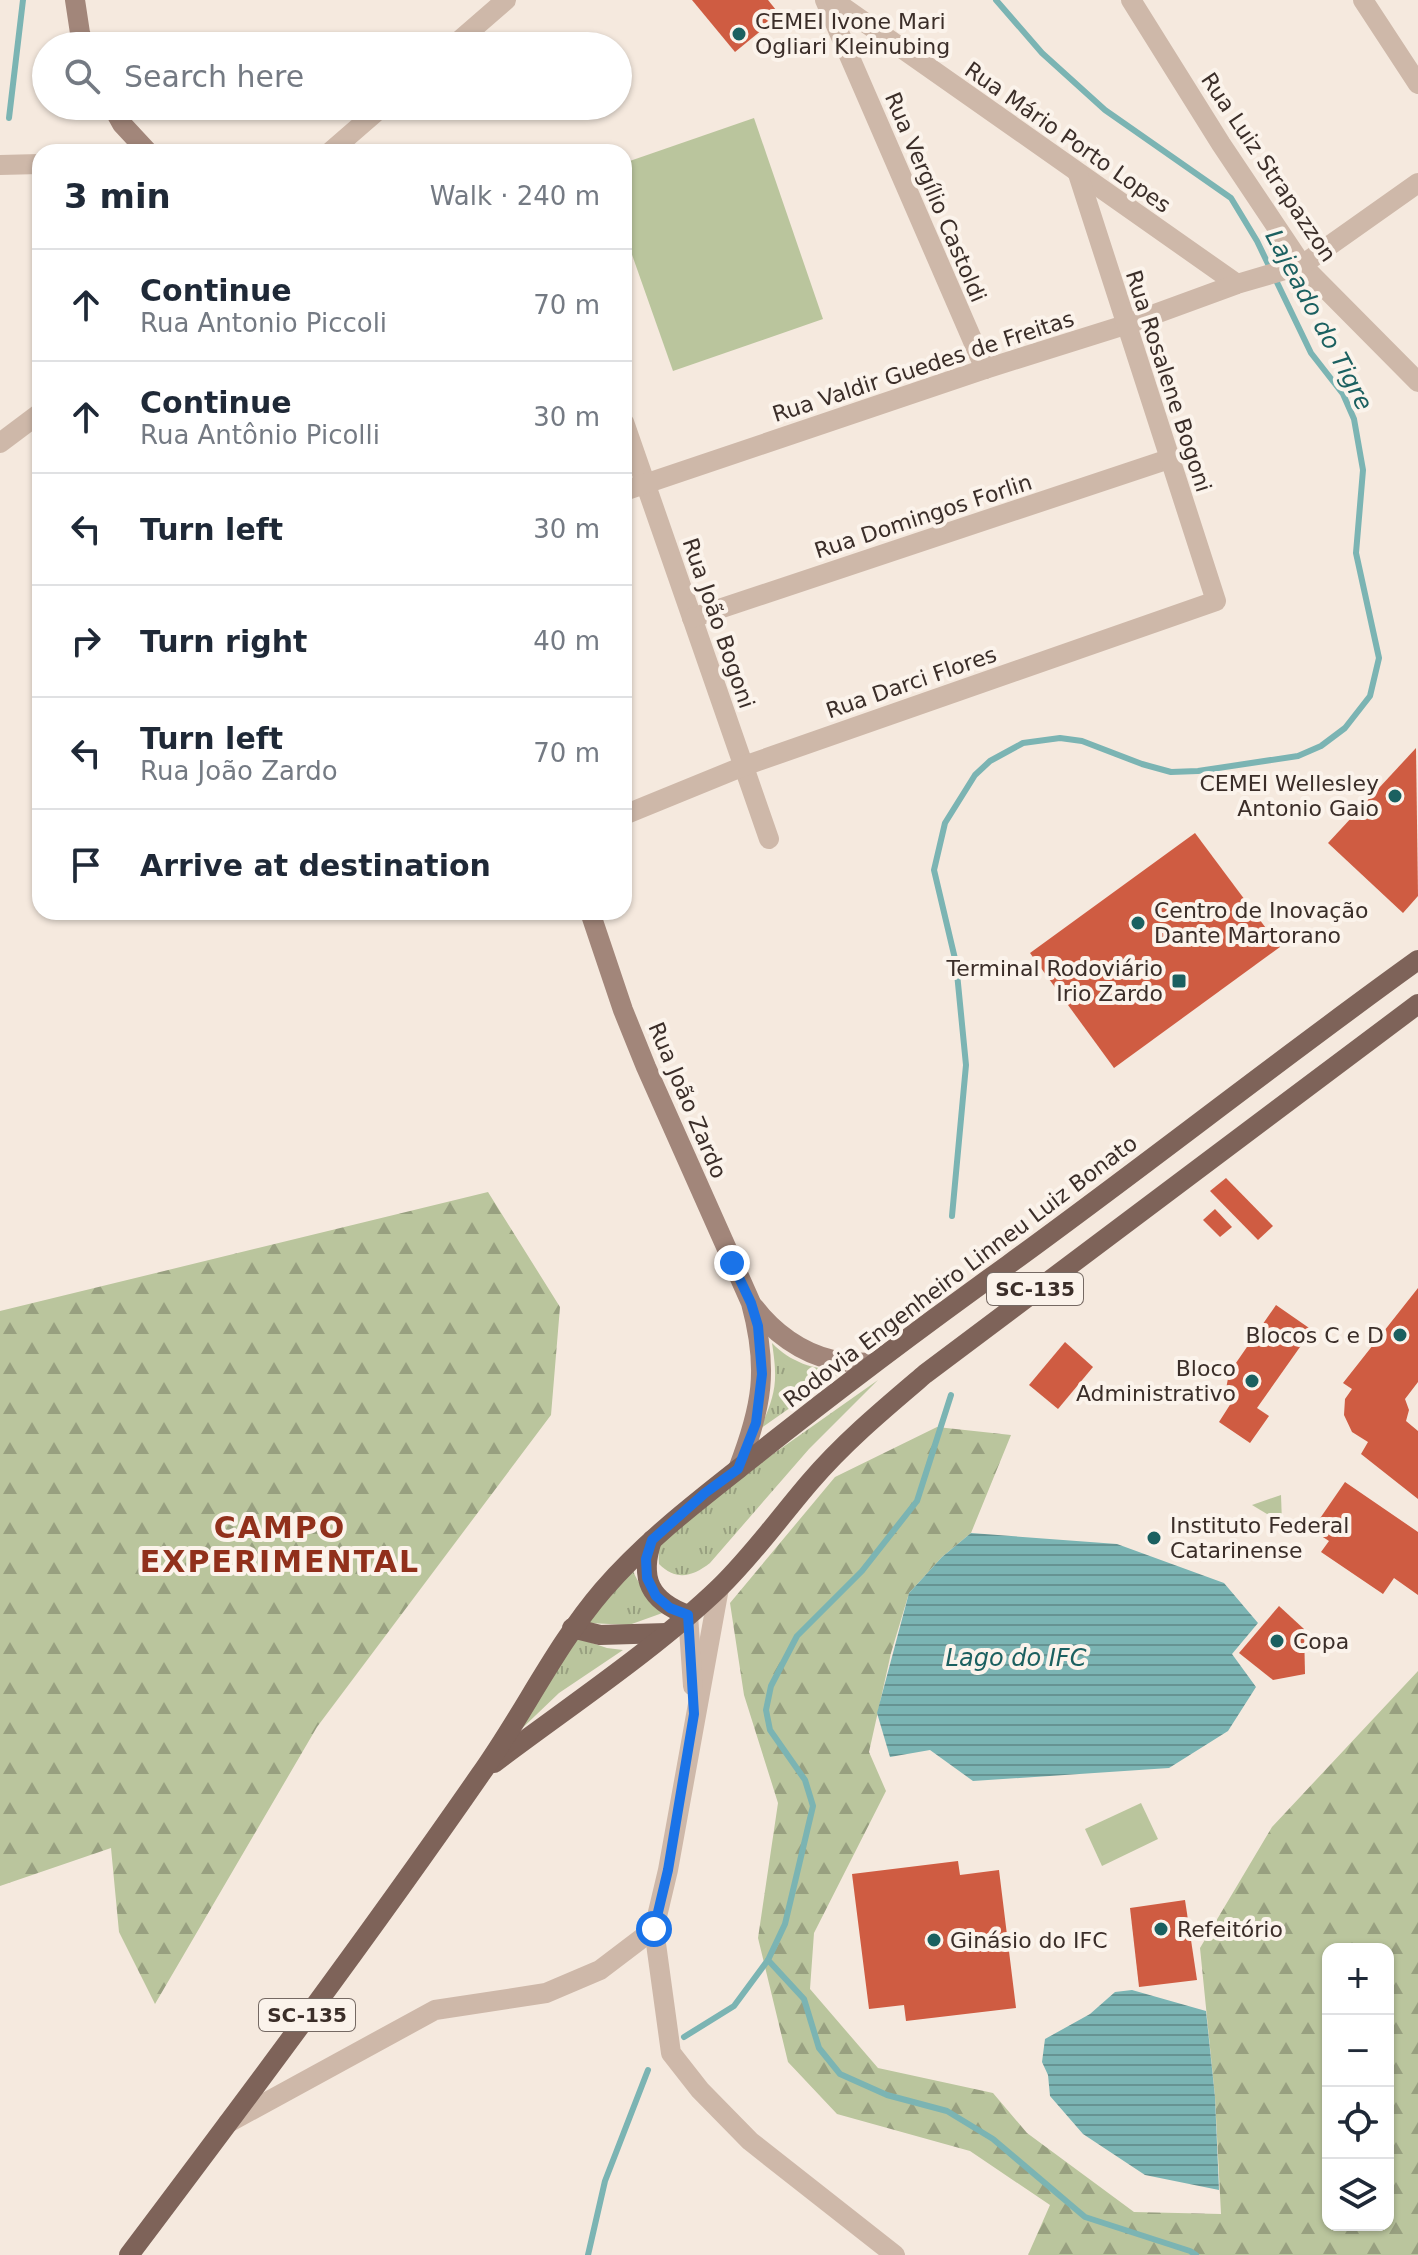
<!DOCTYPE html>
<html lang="en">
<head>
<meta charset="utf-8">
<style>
	body { margin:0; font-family:"DejaVu Sans",sans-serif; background:#f2f2f3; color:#1f2937 }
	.controls { position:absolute; right:24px; bottom:24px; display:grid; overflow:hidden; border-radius:16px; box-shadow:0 2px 6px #0004 }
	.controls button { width:72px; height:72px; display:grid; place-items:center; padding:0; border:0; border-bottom:2px solid #e0e1e3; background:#fff; color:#1f2937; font:40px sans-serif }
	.stop { position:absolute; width:24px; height:24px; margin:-18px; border:6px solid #1a73e8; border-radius:50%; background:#fff }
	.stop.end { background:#1a73e8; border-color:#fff; box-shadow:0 2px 8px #0008 }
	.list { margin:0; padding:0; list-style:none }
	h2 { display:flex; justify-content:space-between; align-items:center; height:104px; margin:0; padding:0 32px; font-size:34px }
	h2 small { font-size:26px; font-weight:400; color:#747a83 }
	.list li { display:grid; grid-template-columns:52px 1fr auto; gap:24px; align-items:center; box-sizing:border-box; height:112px; padding:0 32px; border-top:2px solid #e0e1e3 }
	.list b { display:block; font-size:30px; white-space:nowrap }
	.list p { margin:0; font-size:26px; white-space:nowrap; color:#747a83 }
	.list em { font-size:26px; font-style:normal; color:#747a83 }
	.icon { flex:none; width:44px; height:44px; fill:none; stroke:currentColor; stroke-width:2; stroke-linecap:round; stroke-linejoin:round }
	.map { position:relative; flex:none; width:1418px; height:2255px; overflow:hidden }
	.search { position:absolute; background:#fff; box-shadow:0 2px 6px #0004; left:32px; top:32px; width:600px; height:88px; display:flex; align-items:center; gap:20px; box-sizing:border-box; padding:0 28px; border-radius:44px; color:#747a83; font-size:30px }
	.panel { position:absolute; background:#fff; box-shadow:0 2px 6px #0004; left:32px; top:144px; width:600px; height:776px; border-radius:24px }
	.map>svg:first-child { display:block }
</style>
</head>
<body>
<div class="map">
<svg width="1418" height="2255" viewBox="0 0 1418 2255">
	<defs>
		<pattern id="grass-tufts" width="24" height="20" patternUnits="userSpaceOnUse" patternTransform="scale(2)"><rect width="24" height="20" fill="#bac59d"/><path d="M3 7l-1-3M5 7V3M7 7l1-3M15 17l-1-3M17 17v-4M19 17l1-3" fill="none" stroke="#98a080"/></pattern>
		<pattern id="forest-firs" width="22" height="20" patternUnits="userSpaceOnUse" patternTransform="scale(2)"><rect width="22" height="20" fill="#bac59d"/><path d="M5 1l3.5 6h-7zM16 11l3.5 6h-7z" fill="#98a080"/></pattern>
		<pattern id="water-rules" width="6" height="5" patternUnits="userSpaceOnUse" patternTransform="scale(2)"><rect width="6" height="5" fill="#7bb4b3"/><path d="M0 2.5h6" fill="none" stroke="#669392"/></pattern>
	</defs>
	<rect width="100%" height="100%" fill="#f5e9de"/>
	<!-- grass -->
	<g fill="url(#grass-tufts)">
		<path d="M 772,1343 C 791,1363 817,1371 844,1370 L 760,1429 C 776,1393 778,1382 772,1343 Z"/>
		<path d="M 878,1380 L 809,1449 L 710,1563 C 692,1577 676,1581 659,1564 L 658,1541 L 766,1459 Z"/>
		<path d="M 631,1565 C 638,1587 650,1597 668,1611 L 629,1625 L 589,1623 Z"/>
		<path d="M 574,1637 L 607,1648 L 623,1650 L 559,1693 L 513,1737 Z"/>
	</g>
	<!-- forest -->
	<g fill="url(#forest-firs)" fill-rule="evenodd">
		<path d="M 488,1192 L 560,1307 L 551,1415 L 317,1727 L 155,2004 L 119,1932 L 111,1848 L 0,1886 L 0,1311 Z"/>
		<path d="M 937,1427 L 1011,1435 L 971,1533 L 942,1557 L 909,1593 L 891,1653 L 869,1752 L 886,1791 L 814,1933 L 810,1989 L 878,2068 L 993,2093 L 1027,2133 L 1134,2212 L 1221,2214 L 1215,2097 L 1200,1948 L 1272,1827 L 1418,1671 L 1418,2255 L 1028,2255 L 1050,2205 L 970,2151 L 837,2114 L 788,2062 L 758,1938 L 778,1803 L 744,1695 L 730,1603 L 835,1477 ZM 1328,1949 L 1388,1949 L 1388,2225 L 1328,2225 Z"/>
	</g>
	<!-- park -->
	<g fill="#bac59d">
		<path d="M 754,118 L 823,319 L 673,371 L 624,232 L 624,163 Z"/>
		<path d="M 1281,1495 L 1282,1523 L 1252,1505 Z"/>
		<path d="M 1141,1803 L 1158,1839 L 1102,1866 L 1085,1829 Z"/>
	</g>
	<!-- water -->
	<g fill="url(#water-rules)">
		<path d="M 971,1533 L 1117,1544 L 1224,1583 L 1258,1623 L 1232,1654 L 1256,1687 L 1228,1731 L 1169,1768 L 973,1781 L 930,1750 L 890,1757 L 877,1713 L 909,1593 L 942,1557 Z"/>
		<path d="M 1132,1990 L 1206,2011 L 1215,2097 L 1219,2190 L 1145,2175 L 1083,2134 L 1050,2096 L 1048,2075 L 1042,2062 L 1045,2039 L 1090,2014 L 1115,1992 Z"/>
	</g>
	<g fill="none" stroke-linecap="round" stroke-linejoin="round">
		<!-- stream -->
		<g stroke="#7bb4b3" stroke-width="6">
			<path d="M 9,118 L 23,0"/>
			<path d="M 952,1216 L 966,1065 L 956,963 L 934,870 L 945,823 L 975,775 L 990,761 L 1023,743 L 1060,738 L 1082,741 L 1142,764 L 1171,772 L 1198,771 L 1298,756 L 1321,746 L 1345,728 L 1370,696 L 1379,658 L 1356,553 L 1363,470 L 1354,419 L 1343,394 L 1311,353 L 1257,241 L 1231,198 L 1105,110 L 1042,53 L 996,0"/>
			<path d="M 951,1395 L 917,1501 L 862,1571 L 797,1636 L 771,1686 L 766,1710 L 770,1730 L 805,1780 L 813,1806 L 785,1924 L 768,1960 L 804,1999 L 819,2048 L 840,2074 L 887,2095 L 947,2111 L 993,2139 L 1085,2217 L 1190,2251 L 1196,2255"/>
			<path d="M 684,2037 L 734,2006 L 768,1960"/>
			<path d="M 588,2255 L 605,2181 L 648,2070"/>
		</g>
	</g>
	<!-- building -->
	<g fill="#cf5c42">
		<path d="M 692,0 L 768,0 L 780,15 L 735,52 Z"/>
		<path d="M 1416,748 L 1418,896 L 1403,913 L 1328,843 Z"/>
		<path d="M 1195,833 L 1280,947 L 1114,1068 L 1030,953 Z"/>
		<path d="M 1226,1178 L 1273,1226 L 1258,1240 L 1210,1191 Z"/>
		<path d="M 1215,1209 L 1232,1227 L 1220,1237 L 1203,1220 Z"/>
		<path d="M 1418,1288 L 1418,1382 L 1405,1399 L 1409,1410 L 1406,1421 L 1418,1431 L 1418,1499 L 1361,1454 L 1368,1442 L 1352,1432 L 1344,1415 L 1345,1399 L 1352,1389 L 1343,1383 Z"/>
		<path d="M 1276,1305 L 1312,1330 L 1257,1408 L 1269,1416 L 1250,1443 L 1219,1422 L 1233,1400 L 1226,1389 L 1229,1373 Z"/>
		<path d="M 1065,1342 L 1093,1367 L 1058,1409 L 1029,1385 Z"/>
		<path d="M 1345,1482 L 1418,1532 L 1418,1595 L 1394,1578 L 1383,1594 L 1321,1552 L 1329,1541 L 1312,1530 Z"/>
		<path d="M 1279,1606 L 1304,1629 L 1305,1674 L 1273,1680 L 1239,1653 Z"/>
		<path d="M 958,1861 L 960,1875 L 999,1870 L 1016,2008 L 906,2021 L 904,2005 L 869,2009 L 852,1874 Z"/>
		<path d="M 1185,1900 L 1197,1980 L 1139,1987 L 1130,1908 Z"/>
	</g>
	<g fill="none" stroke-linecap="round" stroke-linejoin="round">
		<!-- street -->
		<g stroke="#ceb8a9" stroke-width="20">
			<path d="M 825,0 L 985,369"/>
			<path d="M 833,0 L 1237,284"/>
			<path d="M 1131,0 L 1221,144 L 1302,265 L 1418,382"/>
			<path d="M 1363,0 L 1418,84"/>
			<path d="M 453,46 L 506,0"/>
			<path d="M 330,152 L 383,106"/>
			<path d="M 0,165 L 40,164"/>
			<path d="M 624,422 L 769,839"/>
			<path d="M 0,443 L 40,413"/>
			<path d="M 624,491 L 985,369 L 1125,325 L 1237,284 L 1302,265 L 1418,183"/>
			<path d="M 692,618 L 1169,459"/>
			<path d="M 624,815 L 744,766 L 1216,601 L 1078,174"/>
			<path d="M 719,1588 L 668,1870 L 654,1929 L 671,2053 L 700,2090 L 750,2141 L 895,2255"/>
			<path d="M 688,1615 L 693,1686"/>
			<path d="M 228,2123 L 435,2010 L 546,1993 L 600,1970 L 654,1929"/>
		</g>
		<!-- secondary -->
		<g stroke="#a2867a" stroke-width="20">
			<path d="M 75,0 L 80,33 L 85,46"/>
			<path d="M 112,106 L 122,124 L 148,152"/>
			<path d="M 590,912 L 623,1010 L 646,1067 L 751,1303 C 769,1369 762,1407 738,1469"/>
			<path d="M 754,1307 C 773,1332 801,1353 833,1360 C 846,1363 860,1362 872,1363"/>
		</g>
		<!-- primary -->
		<g stroke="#7e6359" stroke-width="20">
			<path d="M 652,1540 C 639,1579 650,1601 688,1615"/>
			<path d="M 572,1628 L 600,1635 L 667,1633"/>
			<path d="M 494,1763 C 568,1707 653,1651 719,1588 C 753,1555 780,1517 810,1482 C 844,1442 885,1408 925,1374 L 1418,1004"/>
			<path d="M 129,2255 C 248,2097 367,1938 480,1775 C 523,1715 555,1646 603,1590 C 648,1538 703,1497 756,1455 C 839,1389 923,1326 1008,1265 C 1146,1165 1280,1059 1418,960"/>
		</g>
	</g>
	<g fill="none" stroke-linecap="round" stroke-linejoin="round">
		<!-- route -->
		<path stroke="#1a73e8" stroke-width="10" d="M 654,1929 L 668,1870 L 694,1714 L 688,1615 L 670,1608 L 656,1596 L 647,1578 L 646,1559 L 652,1540 L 705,1493 L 738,1469 L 756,1423 L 762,1374 L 758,1326 L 751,1303 L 732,1263"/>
	</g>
	<!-- markers -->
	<g fill="#1b6060" stroke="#fbf3eb" stroke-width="3">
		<circle cx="739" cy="34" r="8"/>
		<circle cx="1395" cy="796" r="8"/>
		<circle cx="1138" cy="923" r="8"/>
		<rect x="1171" y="973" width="16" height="16" rx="4"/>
		<circle cx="1400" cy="1335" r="8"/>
		<circle cx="1252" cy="1381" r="8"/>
		<circle cx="1154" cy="1538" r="8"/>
		<circle cx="1277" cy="1641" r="8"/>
		<circle cx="1161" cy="1929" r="8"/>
		<circle cx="934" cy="1940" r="8"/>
	</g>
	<g text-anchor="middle" stroke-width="8" stroke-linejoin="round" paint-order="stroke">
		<!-- shield labels -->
		<g fill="#fbf3eb" stroke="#756963" stroke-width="2">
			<rect x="987" y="1273" width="96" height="32" rx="6"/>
			<rect x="259" y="1999" width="96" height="32" rx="6"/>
		</g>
		<g font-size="20" font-weight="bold" fill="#3b2e29">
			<text x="1035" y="1296">SC-135</text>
			<text x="307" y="2022">SC-135</text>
		</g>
		<!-- poi labels -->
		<g font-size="22" fill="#3b2e29" stroke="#fbf3eb" text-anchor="start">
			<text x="755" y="29">CEMEI Ivone Mari<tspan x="755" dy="25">Ogliari Kleinubing</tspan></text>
			<text x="1379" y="791" text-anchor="end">CEMEI Wellesley<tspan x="1379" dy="25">Antonio Gaio</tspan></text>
			<text x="1154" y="918">Centro de Inovação<tspan x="1154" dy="25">Dante Martorano</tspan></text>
			<text x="1163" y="976" text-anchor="end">Terminal Rodoviário<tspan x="1163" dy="25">Irio Zardo</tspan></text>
			<text x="1384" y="1343" text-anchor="end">Blocos C e D</text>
			<text x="1236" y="1376" text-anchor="end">Bloco<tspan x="1236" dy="25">Administrativo</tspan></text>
			<text x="1170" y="1533">Instituto Federal<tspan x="1170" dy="25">Catarinense</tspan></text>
			<text x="1293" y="1649">Copa</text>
			<text x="1177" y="1937">Refeitório</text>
			<text x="950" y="1948">Ginásio do IFC</text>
		</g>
		<!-- street labels -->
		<g font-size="22" fill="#3b2e29" stroke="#fbf3eb">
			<text transform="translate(1068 137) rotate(35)" y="8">Rua Mário Porto Lopes</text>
			<text transform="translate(1269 167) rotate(56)" y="8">Rua Luiz Strapazzon</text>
			<text transform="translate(936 197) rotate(67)" y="8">Rua Vergílio Castoldi</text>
			<text transform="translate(923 366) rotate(-18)" y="8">Rua Valdir Guedes de Freitas</text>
			<text transform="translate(1169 381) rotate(72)" y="8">Rua Rosalene Bogoni</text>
			<text transform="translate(923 516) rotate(-18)" y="8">Rua Domingos Forlin</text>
			<text transform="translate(719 623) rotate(71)" y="8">Rua João Bogoni</text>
			<text transform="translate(911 682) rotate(-19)" y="8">Rua Darci Flores</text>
			<text transform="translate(688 1100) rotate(67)" y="8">Rua João Zardo</text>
			<text transform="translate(960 1271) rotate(-37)" y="8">Rodovia Engenheiro Linneu Luiz Bonato</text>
		</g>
		<!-- water labels -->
		<g font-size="24" font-style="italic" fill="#1b6060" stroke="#fbf3eb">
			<text transform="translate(1319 320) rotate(62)" y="8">Lajeado do Tigre</text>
			<text x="1016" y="1666">Lago do IFC</text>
		</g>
		<!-- district labels -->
		<g font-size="30" font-weight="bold" letter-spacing="2" fill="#91301b" stroke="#fbf3eb">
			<text x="280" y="1538">CAMPO<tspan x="280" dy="34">EXPERIMENTAL</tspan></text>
		</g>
	</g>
</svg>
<div class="controls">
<button>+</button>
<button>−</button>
<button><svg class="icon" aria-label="locate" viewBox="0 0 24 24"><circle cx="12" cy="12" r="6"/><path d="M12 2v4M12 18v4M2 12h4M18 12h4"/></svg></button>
<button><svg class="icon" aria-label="layers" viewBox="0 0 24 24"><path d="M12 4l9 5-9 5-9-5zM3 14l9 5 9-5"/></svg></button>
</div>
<div class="stop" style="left:654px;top:1929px"></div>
<div class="stop end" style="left:732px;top:1263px"></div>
<div class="search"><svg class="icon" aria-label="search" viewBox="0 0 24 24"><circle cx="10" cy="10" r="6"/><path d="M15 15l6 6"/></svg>Search here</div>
<section class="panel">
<h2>3 min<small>Walk · 240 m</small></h2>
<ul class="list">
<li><svg class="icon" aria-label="ahead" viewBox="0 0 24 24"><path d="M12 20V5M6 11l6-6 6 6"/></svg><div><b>Continue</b><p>Rua Antonio Piccoli</p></div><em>70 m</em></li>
<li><svg class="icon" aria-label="ahead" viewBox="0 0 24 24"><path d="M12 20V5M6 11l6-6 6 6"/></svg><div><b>Continue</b><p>Rua Antônio Picolli</p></div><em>30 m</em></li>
<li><svg class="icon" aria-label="left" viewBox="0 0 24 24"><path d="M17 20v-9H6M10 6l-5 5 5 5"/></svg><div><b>Turn left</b></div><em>30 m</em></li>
<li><svg class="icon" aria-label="right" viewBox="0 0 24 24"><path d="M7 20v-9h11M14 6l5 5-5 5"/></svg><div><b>Turn right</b></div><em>40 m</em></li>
<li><svg class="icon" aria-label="left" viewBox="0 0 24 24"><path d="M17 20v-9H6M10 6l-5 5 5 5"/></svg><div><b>Turn left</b><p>Rua João Zardo</p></div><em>70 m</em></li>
<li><svg class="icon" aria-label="arrive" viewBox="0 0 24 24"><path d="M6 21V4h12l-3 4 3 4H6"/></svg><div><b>Arrive at destination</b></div></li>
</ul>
</section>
</div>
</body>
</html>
